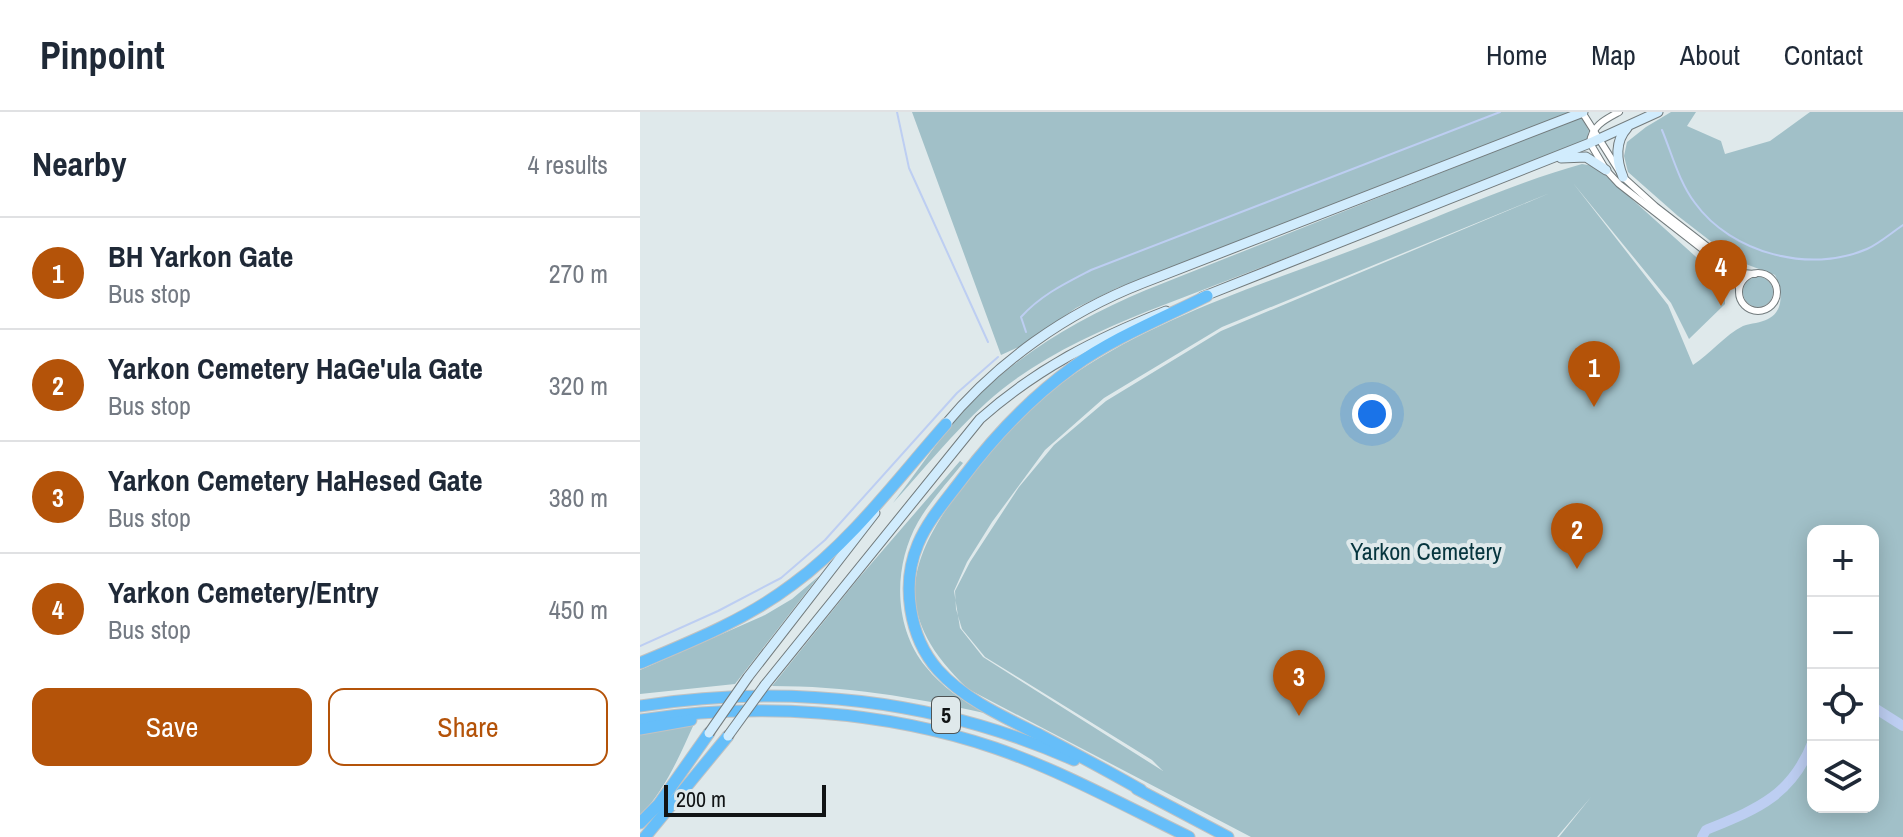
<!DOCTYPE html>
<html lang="en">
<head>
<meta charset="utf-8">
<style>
	body { margin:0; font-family:"Archivo Narrow",sans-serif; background:#f6f6f7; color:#1f2937 }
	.controls { position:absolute; right:24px; bottom:24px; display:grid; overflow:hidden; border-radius:16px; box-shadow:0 4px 20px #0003 }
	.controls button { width:72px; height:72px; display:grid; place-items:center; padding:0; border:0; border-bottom:2px solid #e0e1e3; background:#fff; color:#1f2937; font:40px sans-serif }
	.scale { position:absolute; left:24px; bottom:20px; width:162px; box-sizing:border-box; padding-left:8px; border:4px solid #111415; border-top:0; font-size:22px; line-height:28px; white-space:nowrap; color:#111415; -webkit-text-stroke:6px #dfe9eb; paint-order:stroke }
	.you { position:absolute; left:732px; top:302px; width:28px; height:28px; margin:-20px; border:6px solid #fff; border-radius:50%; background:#1a73e8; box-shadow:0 0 0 12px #1a73e833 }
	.badge { display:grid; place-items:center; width:52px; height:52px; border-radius:50%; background:#b45309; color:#fff; font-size:26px; font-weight:700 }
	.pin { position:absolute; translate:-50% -66px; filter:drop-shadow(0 2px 4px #0008) }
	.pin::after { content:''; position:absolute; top:42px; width:28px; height:24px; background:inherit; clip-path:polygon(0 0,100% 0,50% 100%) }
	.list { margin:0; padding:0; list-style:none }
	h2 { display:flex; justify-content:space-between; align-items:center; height:104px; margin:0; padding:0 32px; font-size:34px }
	h2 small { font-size:26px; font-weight:400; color:#747a83 }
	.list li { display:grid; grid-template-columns:52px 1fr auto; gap:24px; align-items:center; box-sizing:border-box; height:112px; padding:0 32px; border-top:2px solid #e0e1e3 }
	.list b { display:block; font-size:30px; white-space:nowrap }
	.list p { margin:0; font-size:26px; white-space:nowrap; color:#747a83 }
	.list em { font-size:26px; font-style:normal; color:#747a83 }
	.actions { display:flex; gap:16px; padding:24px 32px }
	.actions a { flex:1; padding:18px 0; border:2px solid #b45309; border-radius:16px; text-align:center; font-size:28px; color:#b45309 }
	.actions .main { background:#b45309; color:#fff }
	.icon { flex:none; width:44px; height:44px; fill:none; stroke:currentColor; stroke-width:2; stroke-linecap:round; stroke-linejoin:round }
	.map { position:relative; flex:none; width:1263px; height:725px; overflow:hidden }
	header { display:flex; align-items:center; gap:48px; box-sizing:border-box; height:112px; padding:0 40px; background:#fff; border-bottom:2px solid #e0e1e3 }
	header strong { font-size:38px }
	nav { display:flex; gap:44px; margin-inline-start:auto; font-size:28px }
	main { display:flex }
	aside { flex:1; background:#fff }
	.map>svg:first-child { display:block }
</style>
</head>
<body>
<header>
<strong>Pinpoint</strong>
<nav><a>Home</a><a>Map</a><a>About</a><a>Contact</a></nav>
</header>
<main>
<aside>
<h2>Nearby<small>4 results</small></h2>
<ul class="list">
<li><span class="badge">1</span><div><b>BH Yarkon Gate</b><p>Bus stop</p></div><em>270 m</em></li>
<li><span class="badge">2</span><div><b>Yarkon Cemetery HaGe'ula Gate</b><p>Bus stop</p></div><em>320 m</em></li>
<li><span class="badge">3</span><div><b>Yarkon Cemetery HaHesed Gate</b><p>Bus stop</p></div><em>380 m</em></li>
<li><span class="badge">4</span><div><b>Yarkon Cemetery/Entry</b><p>Bus stop</p></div><em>450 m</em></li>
</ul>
<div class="actions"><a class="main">Save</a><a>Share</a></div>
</aside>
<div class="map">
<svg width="1263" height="725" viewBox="0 0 1263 725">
	<rect width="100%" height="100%" fill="#dfe9eb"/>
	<!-- green -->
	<g fill="#a1c0c8" fill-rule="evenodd">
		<path d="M 272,0 L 930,0 L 477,176 L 436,196 L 381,234 L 361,243 Z"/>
		<path d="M 1031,0 L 1056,0 L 1047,14 L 1081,29 L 1085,42 L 1130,29 L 1170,0 L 1263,0 L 1263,725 L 919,725 L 951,685 L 917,725 L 611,725 L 328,577 C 247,500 268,445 329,366 C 359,326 396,288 437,260 C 526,201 633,169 731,131 C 799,105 873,71 942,52 L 954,54 L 964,62 L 1085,171 L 1085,192 L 1049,227 L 1031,191 L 933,71 L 1028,193 L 1053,253 C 1070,242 1085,223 1103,214 C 1111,211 1121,211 1128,207 C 1145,198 1142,178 1135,163 L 1095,148 L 1038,104 L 988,60 L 984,44 L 987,30 L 1006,15 ZM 910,81 L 581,219 L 466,289 L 414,333 L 379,375 L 330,450 L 315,479 L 316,497 L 322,517 L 345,545 L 512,648 L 523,659 L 343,545 L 320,516 L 314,479 L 327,450 L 352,410 L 405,338 L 464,286 L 582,215 ZM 1173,419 L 1233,419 L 1233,695 L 1173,695 Z"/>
		<path d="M 941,5 L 949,19 L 947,30 L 508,199 C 451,222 392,249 346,291 C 313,321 284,357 253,391 C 281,355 312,307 345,277 C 393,233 447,203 506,178 Z"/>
		<circle cx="1118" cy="180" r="15"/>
		<path d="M 320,349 L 323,351 C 308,370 290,389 278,410 C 253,454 253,515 286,555 C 302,575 322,588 344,601 C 273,585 205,574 132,574 L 218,467 Z"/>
		<path d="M 179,464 L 95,572 L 0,582 L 0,558 L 125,503 L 152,487 Z"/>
		<path d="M 54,612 C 39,645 25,678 0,704 L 0,623 Z"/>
	</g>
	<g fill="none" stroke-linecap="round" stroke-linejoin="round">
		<!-- stream -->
		<g stroke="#bdcef2" stroke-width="2">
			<path d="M 257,0 L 269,56 L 348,230"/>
			<path d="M 1022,18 C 1032,42 1039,70 1055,91 C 1091,141 1170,162 1227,137 C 1240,131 1251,121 1263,113"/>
			<path d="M 386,220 L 381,205 C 401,183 424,172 451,158 L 860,0"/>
			<path d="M 0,534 L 78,499 L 141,466 L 185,428 L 317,281 L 358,245"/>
		</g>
		<!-- river -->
		<g stroke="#bdcef2" stroke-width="10">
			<path d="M 1233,595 L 1263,614"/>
			<path d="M 1062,725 L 1066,718 C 1117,697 1152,684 1173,629"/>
		</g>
		<defs>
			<g id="minor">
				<path d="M 942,0 L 983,65 L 1015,94 L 1095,156 L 1102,161 L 1115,162"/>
				<path d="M 979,0 C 966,7 951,14 950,31 L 966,58 L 979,72 L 1089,158 L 1098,169 L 1099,177"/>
				<circle cx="1118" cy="180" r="19"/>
			</g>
			<g id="secondary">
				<path d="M 921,46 L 946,45 L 966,58"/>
				<path d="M 983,65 C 976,48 975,29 987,16"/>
				<path d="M 562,185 L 950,31 L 1018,0"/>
				<path d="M 304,314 C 357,250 426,201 503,171 L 943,0"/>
				<path d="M 108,565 L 235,401"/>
				<path d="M 125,573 L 340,307 C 396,257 457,226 526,199"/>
			</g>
			<g id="motorway">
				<path d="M 0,551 C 53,529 107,507 153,472 C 212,429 258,366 306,312"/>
				<path d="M 0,594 C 148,571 297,587 434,648"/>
				<path d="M 0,608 C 117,590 243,598 355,636 C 422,659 485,694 549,725"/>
				<path d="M 0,617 L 51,608"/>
				<path d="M 497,677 L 588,725"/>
				<path d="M 501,678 C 468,659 434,641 400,623 C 364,605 325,588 298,558 C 269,525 261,472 278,432 C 288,408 307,387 322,367 C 355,323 389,287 433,255 C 473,226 523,206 567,184"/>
				<path d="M 0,711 L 19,692 L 69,621"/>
				<path d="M 5,725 L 88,624"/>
			</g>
		</defs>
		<!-- minor casing -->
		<use href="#minor" stroke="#727b7d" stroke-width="8"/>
		<!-- secondary casing -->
		<use href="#secondary" stroke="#727b7d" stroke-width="11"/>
		<!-- motorway casing -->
		<use href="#motorway" stroke="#c1c2c2" stroke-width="13"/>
		<!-- minor -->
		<use href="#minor" stroke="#fff" stroke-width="6"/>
		<!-- secondary -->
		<use href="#secondary" stroke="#d1ecfd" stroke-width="9"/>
		<!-- motorway -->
		<use href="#motorway" stroke="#66bef9" stroke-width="11"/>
		<defs>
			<g id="secondary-bridge">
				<path d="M 69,621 L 108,565"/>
				<path d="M 88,624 L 125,573"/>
			</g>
		</defs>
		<!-- secondary-bridge casing -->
		<use href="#secondary-bridge" stroke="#727b7d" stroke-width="11" stroke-linecap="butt"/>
		<!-- secondary-bridge -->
		<use href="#secondary-bridge" stroke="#d1ecfd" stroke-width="9"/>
	</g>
	<g text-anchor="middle" stroke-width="8" stroke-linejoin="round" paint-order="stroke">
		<!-- shield labels -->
		<rect fill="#dfe9eb" stroke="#4f5455" stroke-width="2" x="292" y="585" width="28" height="36" rx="6"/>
		<g font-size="22" font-weight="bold" fill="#111415">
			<text x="306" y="611">5</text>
		</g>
		<!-- park labels -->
		<g font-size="24" fill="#06353e" stroke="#dfe9eb">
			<text x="786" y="448">Yarkon Cemetery</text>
		</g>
	</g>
</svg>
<div class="controls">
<button>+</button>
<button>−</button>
<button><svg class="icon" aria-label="locate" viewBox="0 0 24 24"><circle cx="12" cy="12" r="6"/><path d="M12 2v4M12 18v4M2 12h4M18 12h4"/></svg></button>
<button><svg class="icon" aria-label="layers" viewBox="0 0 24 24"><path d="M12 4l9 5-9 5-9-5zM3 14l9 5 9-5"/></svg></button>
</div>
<div class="scale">200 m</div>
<div class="you"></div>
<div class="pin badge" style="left:954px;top:295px">1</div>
<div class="pin badge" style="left:937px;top:457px">2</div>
<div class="pin badge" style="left:659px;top:604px">3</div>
<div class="pin badge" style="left:1081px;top:194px">4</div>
</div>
</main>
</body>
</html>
